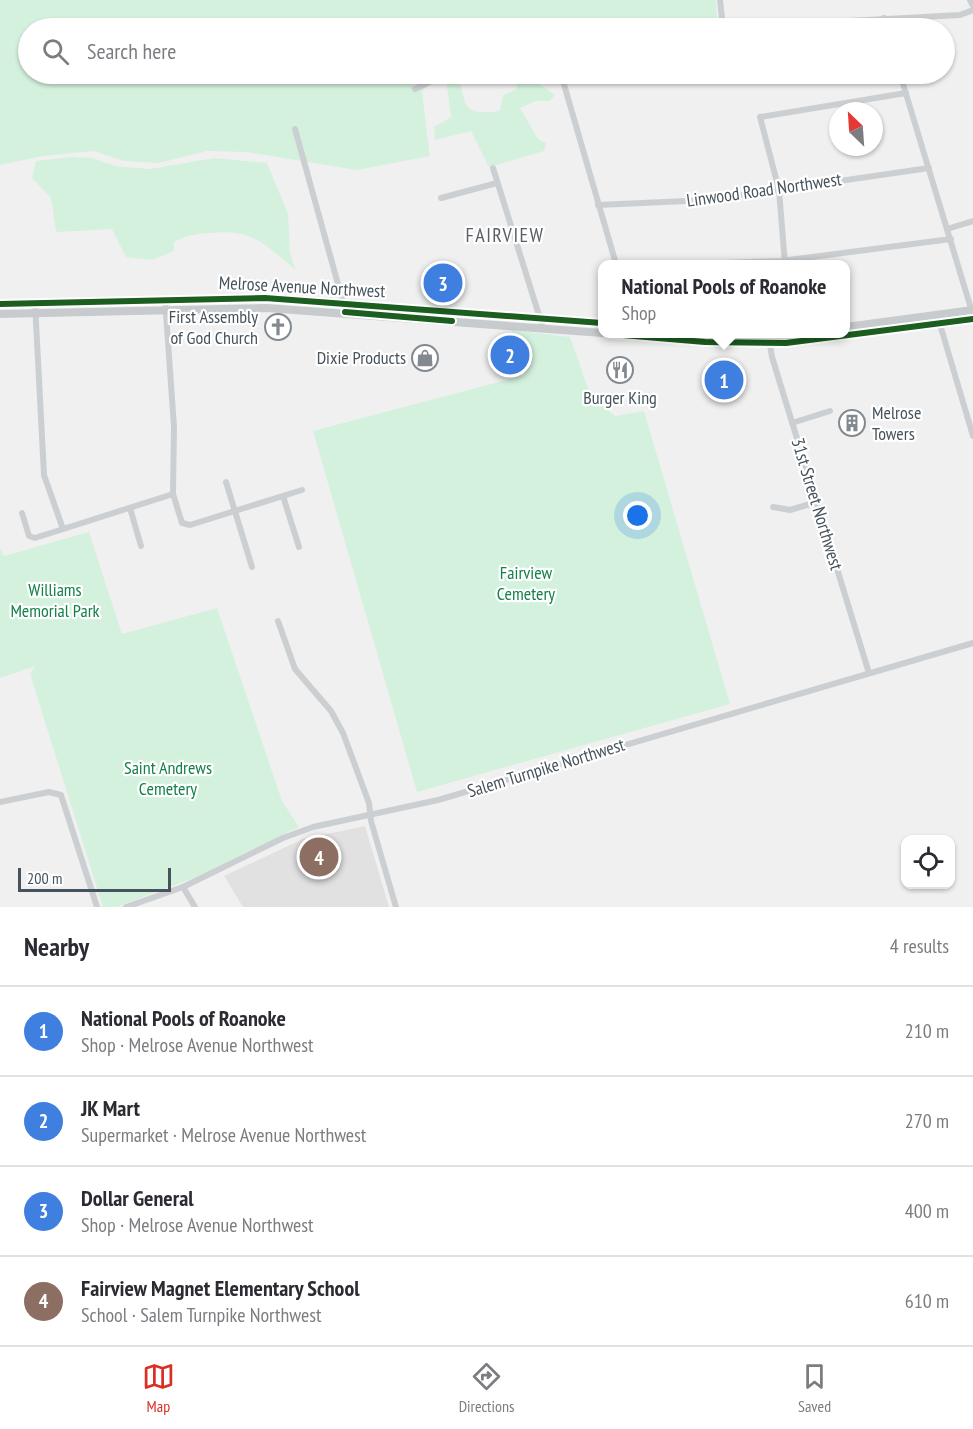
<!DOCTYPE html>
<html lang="en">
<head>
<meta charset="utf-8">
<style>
	body { margin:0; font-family:"PT Sans Narrow",sans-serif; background:#f2f2f3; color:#2b2b33 }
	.controls { position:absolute; right:18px; bottom:18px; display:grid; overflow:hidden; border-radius:12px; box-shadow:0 2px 4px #0004 }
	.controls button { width:54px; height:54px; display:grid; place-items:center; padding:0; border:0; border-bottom:2px solid #e1e1e2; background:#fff; color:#2b2b33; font:30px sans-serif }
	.compass { position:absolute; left:829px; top:102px; width:54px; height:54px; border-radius:50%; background:#fff; box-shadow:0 2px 4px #0004; rotate:335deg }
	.scale { position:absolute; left:18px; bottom:15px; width:153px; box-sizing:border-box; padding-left:6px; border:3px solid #46535d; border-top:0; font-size:16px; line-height:21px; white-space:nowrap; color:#46535d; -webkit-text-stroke:4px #fff; paint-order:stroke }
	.you { position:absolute; left:638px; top:516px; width:21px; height:21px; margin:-15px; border:4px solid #fff; border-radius:50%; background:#1a73e8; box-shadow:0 0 0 9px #1a73e833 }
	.badge { display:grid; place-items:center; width:39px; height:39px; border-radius:50%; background:#d93025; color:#fff; font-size:20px; font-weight:700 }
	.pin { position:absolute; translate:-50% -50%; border:3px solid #fff; box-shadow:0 2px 6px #0006 }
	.popup { position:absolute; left:598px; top:260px; width:252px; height:78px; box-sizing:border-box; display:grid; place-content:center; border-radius:12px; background:#fff; filter:drop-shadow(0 2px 4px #0005); font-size:20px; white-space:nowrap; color:#7c7c81 }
	.popup b { font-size:22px; color:#2b2b33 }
	.popup::after { content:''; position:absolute; left:50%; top:100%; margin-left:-12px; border:12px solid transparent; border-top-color:#fff }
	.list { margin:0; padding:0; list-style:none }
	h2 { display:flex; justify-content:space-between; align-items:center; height:78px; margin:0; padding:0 24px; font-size:26px }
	h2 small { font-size:20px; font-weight:400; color:#7c7c81 }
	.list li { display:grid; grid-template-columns:39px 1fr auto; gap:18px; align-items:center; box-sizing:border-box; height:90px; padding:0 24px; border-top:2px solid #e1e1e2 }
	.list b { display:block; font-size:22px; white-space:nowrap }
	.list p { margin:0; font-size:20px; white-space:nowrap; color:#7c7c81 }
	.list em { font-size:20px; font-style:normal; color:#7c7c81 }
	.icon { flex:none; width:33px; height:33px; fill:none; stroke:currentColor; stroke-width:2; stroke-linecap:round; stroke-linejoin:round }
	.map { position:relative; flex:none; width:973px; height:907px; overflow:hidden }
	.search { position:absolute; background:#fff; box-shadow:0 2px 4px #0004; left:18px; right:18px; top:18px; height:66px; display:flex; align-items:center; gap:15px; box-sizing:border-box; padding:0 21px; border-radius:33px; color:#7c7c81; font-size:22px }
	.sheet { height:438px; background:#fff }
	nav { display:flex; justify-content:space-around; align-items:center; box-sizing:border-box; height:84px; border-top:2px solid #e1e1e2; background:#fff; font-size:16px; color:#7c7c81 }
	nav a { display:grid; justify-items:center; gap:3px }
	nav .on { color:#d93025 }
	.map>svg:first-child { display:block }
</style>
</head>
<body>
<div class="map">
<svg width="973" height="907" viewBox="0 0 973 907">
	<rect width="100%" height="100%" fill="#f1f0f0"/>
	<!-- education -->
	<path fill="#e2e1e2" d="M 365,826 L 389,907 L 243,907 L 224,876 L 303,839 Z"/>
	<!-- green -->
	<g fill="#d4f1de">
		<path d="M 0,0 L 716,0 L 717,18 L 705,28 L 28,28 L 28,74 L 438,74 L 422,92 L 430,156 L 357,170 L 246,152 L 207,151 L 159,163 L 124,161 L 94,151 L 43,156 L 0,165 Z"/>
		<path d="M 455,74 L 458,75 C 467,106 461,116 500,111 L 503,95 L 517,89 L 515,74 L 525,74 L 555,95 L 549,101 L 536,101 L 520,108 L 538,139 L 546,143 L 544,151 L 489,167 L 471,131 L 435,140 L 434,127 L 451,117 L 446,79 Z"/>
		<path d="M 71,157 L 92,158 L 115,166 L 150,169 L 214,158 L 267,163 L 288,214 L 290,253 L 296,270 C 264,244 254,229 210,233 C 196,234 187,235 174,242 L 174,251 L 152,260 L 126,257 L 112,229 L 56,232 L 51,198 L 32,178 L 36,161 Z"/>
		<path d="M 511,330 L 570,337 L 590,394 L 615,416 L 644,411 L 730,704 L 417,792 L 313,431 L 525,375 Z"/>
		<path d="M 89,532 L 122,634 L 217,608 L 282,801 L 299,827 L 201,875 L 117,907 L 103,907 L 30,674 L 35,666 L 0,678 L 0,548 L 4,556 Z"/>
	</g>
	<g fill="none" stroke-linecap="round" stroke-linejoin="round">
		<!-- minor -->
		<g stroke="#cccfd1" stroke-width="6">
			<path d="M 720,0 L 723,28 L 960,15 L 973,10"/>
			<path d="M 970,0 L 973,6"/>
			<path d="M 884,18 L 886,28"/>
			<path d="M 561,74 L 616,264 L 636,264"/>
			<path d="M 900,74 L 972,312"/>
			<path d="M 415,89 L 446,74"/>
			<path d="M 295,129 L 346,313"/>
			<path d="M 493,168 L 543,328"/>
			<path d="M 441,198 L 497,183"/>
			<path d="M 598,205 L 708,200 L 929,168"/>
			<path d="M 947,229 L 973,221"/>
			<path d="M 697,264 L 781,261 L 951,239"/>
			<path d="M 785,264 L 779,190 L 760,117 L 906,93"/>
			<path d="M 165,299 L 174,427 L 173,494 L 182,523 L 190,525 L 302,490"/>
			<path d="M 35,303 L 44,475 L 63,529"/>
			<path d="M 939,321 L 973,436"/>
			<path d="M 768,334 L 772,357 L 869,673"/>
			<path d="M 792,423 L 830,411"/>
			<path d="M 226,482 L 252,567"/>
			<path d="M 283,496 L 299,547"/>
			<path d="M 773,507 L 790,510 L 817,502"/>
			<path d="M 130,508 L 141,546"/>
			<path d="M 22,513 L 29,536 L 35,538 L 173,494"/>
			<path d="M 278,621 L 295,669 L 331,711 L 343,733 L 369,803 L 371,821 L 396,907"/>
			<path d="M 0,802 L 49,792 L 61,795 L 97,907"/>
			<path d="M 183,887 L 195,907"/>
			<path d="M 126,907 L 183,887 L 283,838 L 313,827 L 438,800 L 973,643"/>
		</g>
		<!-- major -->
		<g stroke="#c7cbce" stroke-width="8">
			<path d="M 0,304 L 265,298 L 602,323"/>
			<path d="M 0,314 L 267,308 L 602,333"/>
			<path d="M 846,327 L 973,310"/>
			<path d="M 611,334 L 705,342 L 786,343 L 973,319"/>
		</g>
		<defs>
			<g id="cycleway">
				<path d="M 0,304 L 265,298 L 602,323"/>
				<path d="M 345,312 L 452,321"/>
				<path d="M 611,334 L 705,342 L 786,343 L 973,319"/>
			</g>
		</defs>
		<!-- cycleway casing -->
		<use href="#cycleway" stroke="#fff" stroke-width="10"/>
		<!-- cycleway -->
		<use href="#cycleway" stroke="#1b5e20" stroke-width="6"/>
	</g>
	<!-- icons -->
	<defs>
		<symbol id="church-ring" viewBox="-11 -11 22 22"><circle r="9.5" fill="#fff" stroke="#828a90" stroke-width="1.5"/><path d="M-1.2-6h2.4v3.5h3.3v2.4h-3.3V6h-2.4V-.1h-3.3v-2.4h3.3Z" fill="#828a90"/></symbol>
		<symbol id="shop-ring" viewBox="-11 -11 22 22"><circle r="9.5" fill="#fff" stroke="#828a90" stroke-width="1.5"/><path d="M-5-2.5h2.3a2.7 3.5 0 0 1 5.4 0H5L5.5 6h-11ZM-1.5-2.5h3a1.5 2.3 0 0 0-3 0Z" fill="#828a90"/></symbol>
		<symbol id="restaurant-ring" viewBox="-11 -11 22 22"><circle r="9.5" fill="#fff" stroke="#828a90" stroke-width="1.5"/><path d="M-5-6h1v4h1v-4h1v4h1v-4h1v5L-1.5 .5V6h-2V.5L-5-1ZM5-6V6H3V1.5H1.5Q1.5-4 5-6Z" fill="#828a90"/></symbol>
		<symbol id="building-ring" viewBox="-11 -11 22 22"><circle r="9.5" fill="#fff" stroke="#828a90" stroke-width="1.5"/><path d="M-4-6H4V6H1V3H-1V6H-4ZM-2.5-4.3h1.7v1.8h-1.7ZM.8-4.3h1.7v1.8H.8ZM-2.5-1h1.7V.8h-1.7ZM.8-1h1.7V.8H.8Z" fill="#828a90"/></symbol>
	</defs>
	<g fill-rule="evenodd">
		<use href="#church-ring" x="263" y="312" width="30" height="30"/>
		<use href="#shop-ring" x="410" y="343" width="30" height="30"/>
		<use href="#restaurant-ring" x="605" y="355" width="30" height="30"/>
		<use href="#building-ring" x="837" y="408" width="30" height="30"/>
	</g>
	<g text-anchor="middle" stroke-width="4.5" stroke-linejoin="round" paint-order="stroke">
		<!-- street labels -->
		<g font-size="18" fill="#46535d" stroke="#fff">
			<text transform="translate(764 190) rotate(-8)" y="6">Linwood Road Northwest</text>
			<text transform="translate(302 287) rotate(3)" y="6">Melrose Avenue Northwest</text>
			<text transform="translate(817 504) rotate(73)" y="6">31st Street Northwest</text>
			<text transform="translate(546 768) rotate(-17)" y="6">Salem Turnpike Northwest</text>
		</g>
		<!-- poi labels -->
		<g font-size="18" fill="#46535d" stroke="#fff" text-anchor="end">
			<text x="258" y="323">First Assembly<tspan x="258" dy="21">of God Church</tspan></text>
			<text x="406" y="364">Dixie Products</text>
			<text x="620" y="404" text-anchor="middle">Burger King</text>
			<text x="872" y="419" text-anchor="start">Melrose<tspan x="872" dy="21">Towers</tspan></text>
		</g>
		<!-- park labels -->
		<g font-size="18" fill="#148148" stroke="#fff">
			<text x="526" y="579">Fairview<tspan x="526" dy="21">Cemetery</tspan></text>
			<text x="55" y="596">Williams<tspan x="55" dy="21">Memorial Park</tspan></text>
			<text x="168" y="774">Saint Andrews<tspan x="168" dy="21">Cemetery</tspan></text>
		</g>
		<!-- neighbourhood labels -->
		<g font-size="20" letter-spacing="1.5" fill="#5b5f64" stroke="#fff">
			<text x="505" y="242">FAIRVIEW</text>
		</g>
	</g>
</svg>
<div class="controls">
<button><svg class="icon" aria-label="locate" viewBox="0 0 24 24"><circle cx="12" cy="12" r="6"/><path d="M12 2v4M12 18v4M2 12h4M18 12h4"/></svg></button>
</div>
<svg class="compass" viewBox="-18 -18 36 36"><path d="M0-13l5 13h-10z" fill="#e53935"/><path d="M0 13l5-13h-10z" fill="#7c7c81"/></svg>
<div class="scale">200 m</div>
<div class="you"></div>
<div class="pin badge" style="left:724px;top:380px;background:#3f7fe0">1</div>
<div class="popup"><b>National Pools of Roanoke</b>Shop</div>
<div class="pin badge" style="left:510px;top:355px;background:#3f7fe0">2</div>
<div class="pin badge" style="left:443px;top:283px;background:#3f7fe0">3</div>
<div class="pin badge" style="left:319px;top:857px;background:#8d6e63">4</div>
<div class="search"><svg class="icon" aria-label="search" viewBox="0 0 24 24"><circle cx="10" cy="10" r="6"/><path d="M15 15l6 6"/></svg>Search here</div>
</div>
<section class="sheet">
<h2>Nearby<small>4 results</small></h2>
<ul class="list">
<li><span class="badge" style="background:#3f7fe0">1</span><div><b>National Pools of Roanoke</b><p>Shop · Melrose Avenue Northwest</p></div><em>210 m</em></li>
<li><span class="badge" style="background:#3f7fe0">2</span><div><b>JK Mart</b><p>Supermarket · Melrose Avenue Northwest</p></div><em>270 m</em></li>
<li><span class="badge" style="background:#3f7fe0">3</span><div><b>Dollar General</b><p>Shop · Melrose Avenue Northwest</p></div><em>400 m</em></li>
<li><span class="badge" style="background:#8d6e63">4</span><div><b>Fairview Magnet Elementary School</b><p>School · Salem Turnpike Northwest</p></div><em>610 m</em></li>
</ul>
</section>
<nav>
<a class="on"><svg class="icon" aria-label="map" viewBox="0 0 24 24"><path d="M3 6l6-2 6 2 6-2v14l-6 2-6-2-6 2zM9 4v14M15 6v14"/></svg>Map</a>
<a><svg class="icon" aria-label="directions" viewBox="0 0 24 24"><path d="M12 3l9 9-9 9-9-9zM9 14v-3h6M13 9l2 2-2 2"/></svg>Directions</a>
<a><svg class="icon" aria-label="saved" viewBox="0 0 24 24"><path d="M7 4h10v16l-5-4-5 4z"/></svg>Saved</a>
</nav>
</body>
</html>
